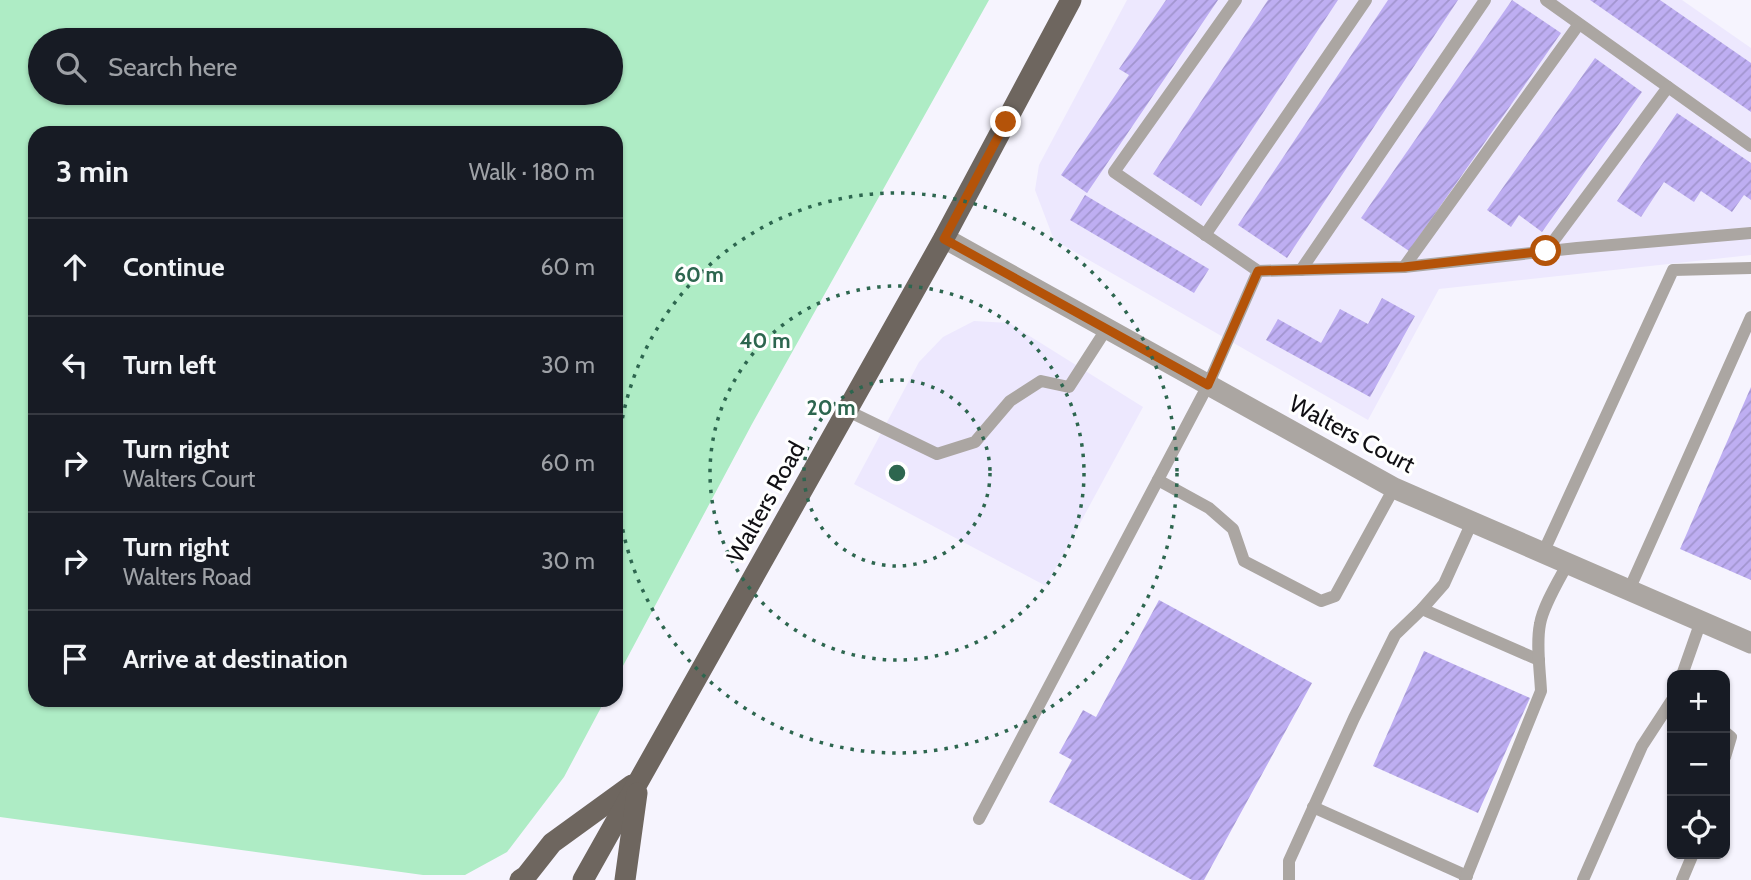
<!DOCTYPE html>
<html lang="en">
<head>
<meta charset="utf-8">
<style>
	body { margin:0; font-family:Cabin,sans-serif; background:#242831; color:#f1f3f6 }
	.controls { position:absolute; right:21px; bottom:21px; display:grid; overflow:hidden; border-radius:14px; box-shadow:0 2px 5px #0004 }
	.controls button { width:63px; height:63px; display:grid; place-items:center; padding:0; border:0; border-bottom:2px solid #363941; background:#171b24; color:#f1f3f6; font:35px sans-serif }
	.stop { position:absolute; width:21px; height:21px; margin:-16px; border:5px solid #b45309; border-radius:50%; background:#fff }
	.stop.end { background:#b45309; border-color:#fff; box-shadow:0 2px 7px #0008 }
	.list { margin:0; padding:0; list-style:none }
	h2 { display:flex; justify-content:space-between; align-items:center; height:91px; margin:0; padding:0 28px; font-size:30px }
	h2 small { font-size:23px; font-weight:400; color:#9ea1a6 }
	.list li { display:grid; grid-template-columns:46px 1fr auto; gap:21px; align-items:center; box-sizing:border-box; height:98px; padding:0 28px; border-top:2px solid #363941 }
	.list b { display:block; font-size:26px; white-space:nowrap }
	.list p { margin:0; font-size:23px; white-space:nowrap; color:#9ea1a6 }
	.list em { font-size:23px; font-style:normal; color:#9ea1a6 }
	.icon { flex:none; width:38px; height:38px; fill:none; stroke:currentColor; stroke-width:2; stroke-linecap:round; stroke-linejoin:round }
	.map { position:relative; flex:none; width:1751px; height:880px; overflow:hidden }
	.search { position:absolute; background:#171b24; box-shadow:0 2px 5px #0004; left:28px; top:28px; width:595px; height:77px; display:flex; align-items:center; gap:18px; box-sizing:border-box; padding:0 24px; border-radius:38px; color:#9ea1a6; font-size:26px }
	.panel { position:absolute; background:#171b24; box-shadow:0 2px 5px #0004; left:28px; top:126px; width:595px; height:581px; border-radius:21px }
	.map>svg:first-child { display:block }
</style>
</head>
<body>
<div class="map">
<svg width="1751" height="880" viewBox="0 0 1751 880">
	<defs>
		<pattern id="building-hatch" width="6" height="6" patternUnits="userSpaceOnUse" patternTransform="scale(1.75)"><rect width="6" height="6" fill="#beaef2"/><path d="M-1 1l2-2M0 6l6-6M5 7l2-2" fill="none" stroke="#a295cf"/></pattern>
	</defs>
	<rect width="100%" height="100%" fill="#f6f4fe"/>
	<!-- commercial -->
	<g fill="#ede8fe">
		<path d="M 1127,0 L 1682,0 L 1751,48 L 1751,255 L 1439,289 L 1368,420 L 1054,240 L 1035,190 L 1039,165 Z"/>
		<path d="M 974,321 L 1009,323 L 1143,407 L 1046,586 L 854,484 L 919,362 L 943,337 Z"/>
	</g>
	<!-- green -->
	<path fill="#aeecc5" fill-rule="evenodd" d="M 0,0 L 989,0 L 752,424 L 616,679 L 616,133 L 35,133 L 35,700 L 605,700 L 564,777 L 507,852 L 465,875 L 423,875 L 0,817 ZM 40,40 L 611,40 L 611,93 L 40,93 Z"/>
	<!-- building -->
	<g fill="url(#building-hatch)">
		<path d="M 1166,0 L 1218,0 L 1087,193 L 1061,175 L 1129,75 L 1119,69 Z"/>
		<path d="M 1268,0 L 1338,0 L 1201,206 L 1153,174 Z"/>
		<path d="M 1388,0 L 1458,0 L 1287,258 L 1238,225 Z"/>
		<path d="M 1512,0 L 1561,33 L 1409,251 L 1361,218 Z"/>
		<path d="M 1590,0 L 1660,0 L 1751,63 L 1751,112 Z"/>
		<path d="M 1595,58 L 1642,92 L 1542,232 L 1519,215 L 1511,227 L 1487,210 Z"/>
		<path d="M 1677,113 L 1751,163 L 1751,200 L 1744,195 L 1732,212 L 1701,191 L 1694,202 L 1664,182 L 1641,217 L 1617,201 Z"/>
		<path d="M 1085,195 L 1209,269 L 1194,293 L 1070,220 Z"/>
		<path d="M 1382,298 L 1415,316 L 1370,397 L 1266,340 L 1278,319 L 1321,343 L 1340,309 L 1368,324 Z"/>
		<path d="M 1751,387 L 1751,580 L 1680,549 Z"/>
		<path d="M 1159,600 L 1312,683 L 1204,880 L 1192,880 L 1049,802 L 1072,760 L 1059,753 L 1083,710 L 1096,717 Z"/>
		<path d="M 1424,651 L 1530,698 L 1478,813 L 1373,766 Z"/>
	</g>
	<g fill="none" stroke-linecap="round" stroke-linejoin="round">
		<!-- lane -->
		<g stroke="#aba6a2" stroke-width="12">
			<path d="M 1236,0 L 1114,172 L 1258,271 L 1404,267 L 1577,248 L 1751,233"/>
			<path d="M 1546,0 L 1751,146"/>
			<path d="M 1205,235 L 1366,0"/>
			<path d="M 1546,251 L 1668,87"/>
			<path d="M 1404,267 L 1579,24"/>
			<path d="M 1301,270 L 1485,0"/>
			<path d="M 848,411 L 937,454 L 975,442 L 1010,401 L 1041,381 L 1069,387 L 1107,328"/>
			<path d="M 1158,480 L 1209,508 L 1233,529 L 1244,561 L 1321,601 L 1335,596 L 1394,488"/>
			<path d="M 1543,553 L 1673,270 L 1751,268"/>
			<path d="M 1629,590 L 1751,317"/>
			<path d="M 1422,609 L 1539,660"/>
			<path d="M 1682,675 L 1701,621"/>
			<path d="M 1725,732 L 1731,737 L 1725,757"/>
			<path d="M 1313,807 L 1467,876"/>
			<path d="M 979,819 L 1208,385 L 1258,271"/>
			<path d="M 1289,880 L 1289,861 L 1354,718 L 1395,635 L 1422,609 L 1444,584 L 1472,522"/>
			<path d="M 1465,880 L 1541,691 C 1540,670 1536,644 1540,624 C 1543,606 1559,580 1568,563"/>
			<path d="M 1583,880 L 1642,746 L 1672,700"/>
			<path d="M 1682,880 L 1693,854"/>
		</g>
		<!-- street -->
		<path stroke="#aba6a2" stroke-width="21" d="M 944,238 L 1394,488 L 1751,643"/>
		<!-- primary -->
		<g stroke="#6e665f" stroke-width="21">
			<path d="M 520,880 L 526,876 L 552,843 L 632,785"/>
			<path d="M 583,880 L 944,238 L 1071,0"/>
			<path d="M 625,880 L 637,793"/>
		</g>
	</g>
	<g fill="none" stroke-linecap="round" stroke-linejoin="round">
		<!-- route -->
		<path stroke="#b45309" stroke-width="9" d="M 1006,122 L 944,239 L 1208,385 L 1258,271 L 1404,267 L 1546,251"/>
	</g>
	<!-- distance rings -->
	<g fill="none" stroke="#2d664f" stroke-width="3.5" stroke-dasharray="3.5 7">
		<circle cx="897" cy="473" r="93"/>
		<circle cx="897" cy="473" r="187"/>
		<circle cx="897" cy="473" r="280"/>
	</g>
	<g text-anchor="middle" stroke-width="6" stroke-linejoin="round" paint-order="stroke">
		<!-- street labels -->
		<g font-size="24" fill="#111014" stroke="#fff">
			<text transform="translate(1352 434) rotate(28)" y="8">Walters Court</text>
			<text transform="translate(766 502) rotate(-61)" y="8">Walters Road</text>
		</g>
	</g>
	<circle cx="897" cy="473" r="10" fill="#2d664f" stroke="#fff" stroke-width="3.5"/>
	<g font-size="21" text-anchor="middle" font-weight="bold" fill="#2d664f" stroke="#fff" stroke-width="6" stroke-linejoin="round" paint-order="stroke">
		<text x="699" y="282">60 m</text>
		<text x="765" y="348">40 m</text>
		<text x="831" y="415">20 m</text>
	</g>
</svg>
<div class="controls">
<button>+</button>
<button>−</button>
<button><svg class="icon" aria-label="locate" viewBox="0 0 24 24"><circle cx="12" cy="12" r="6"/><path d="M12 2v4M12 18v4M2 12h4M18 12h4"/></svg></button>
</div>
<div class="stop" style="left:1546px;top:251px"></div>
<div class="stop end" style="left:1006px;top:122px"></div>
<div class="search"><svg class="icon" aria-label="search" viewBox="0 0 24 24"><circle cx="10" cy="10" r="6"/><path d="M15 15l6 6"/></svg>Search here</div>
<section class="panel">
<h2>3 min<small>Walk · 180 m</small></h2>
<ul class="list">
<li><svg class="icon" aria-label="ahead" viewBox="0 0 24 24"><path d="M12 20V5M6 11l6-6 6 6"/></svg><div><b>Continue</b></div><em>60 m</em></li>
<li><svg class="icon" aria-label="left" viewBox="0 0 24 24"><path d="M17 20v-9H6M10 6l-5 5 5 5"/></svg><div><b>Turn left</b></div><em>30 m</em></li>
<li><svg class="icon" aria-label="right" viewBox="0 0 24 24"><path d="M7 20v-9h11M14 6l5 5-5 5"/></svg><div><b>Turn right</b><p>Walters Court</p></div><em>60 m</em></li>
<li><svg class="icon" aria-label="right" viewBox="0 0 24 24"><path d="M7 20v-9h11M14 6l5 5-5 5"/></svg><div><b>Turn right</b><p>Walters Road</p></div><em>30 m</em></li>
<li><svg class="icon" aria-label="arrive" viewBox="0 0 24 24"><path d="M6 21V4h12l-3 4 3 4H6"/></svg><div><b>Arrive at destination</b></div></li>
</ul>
</section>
</div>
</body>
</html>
